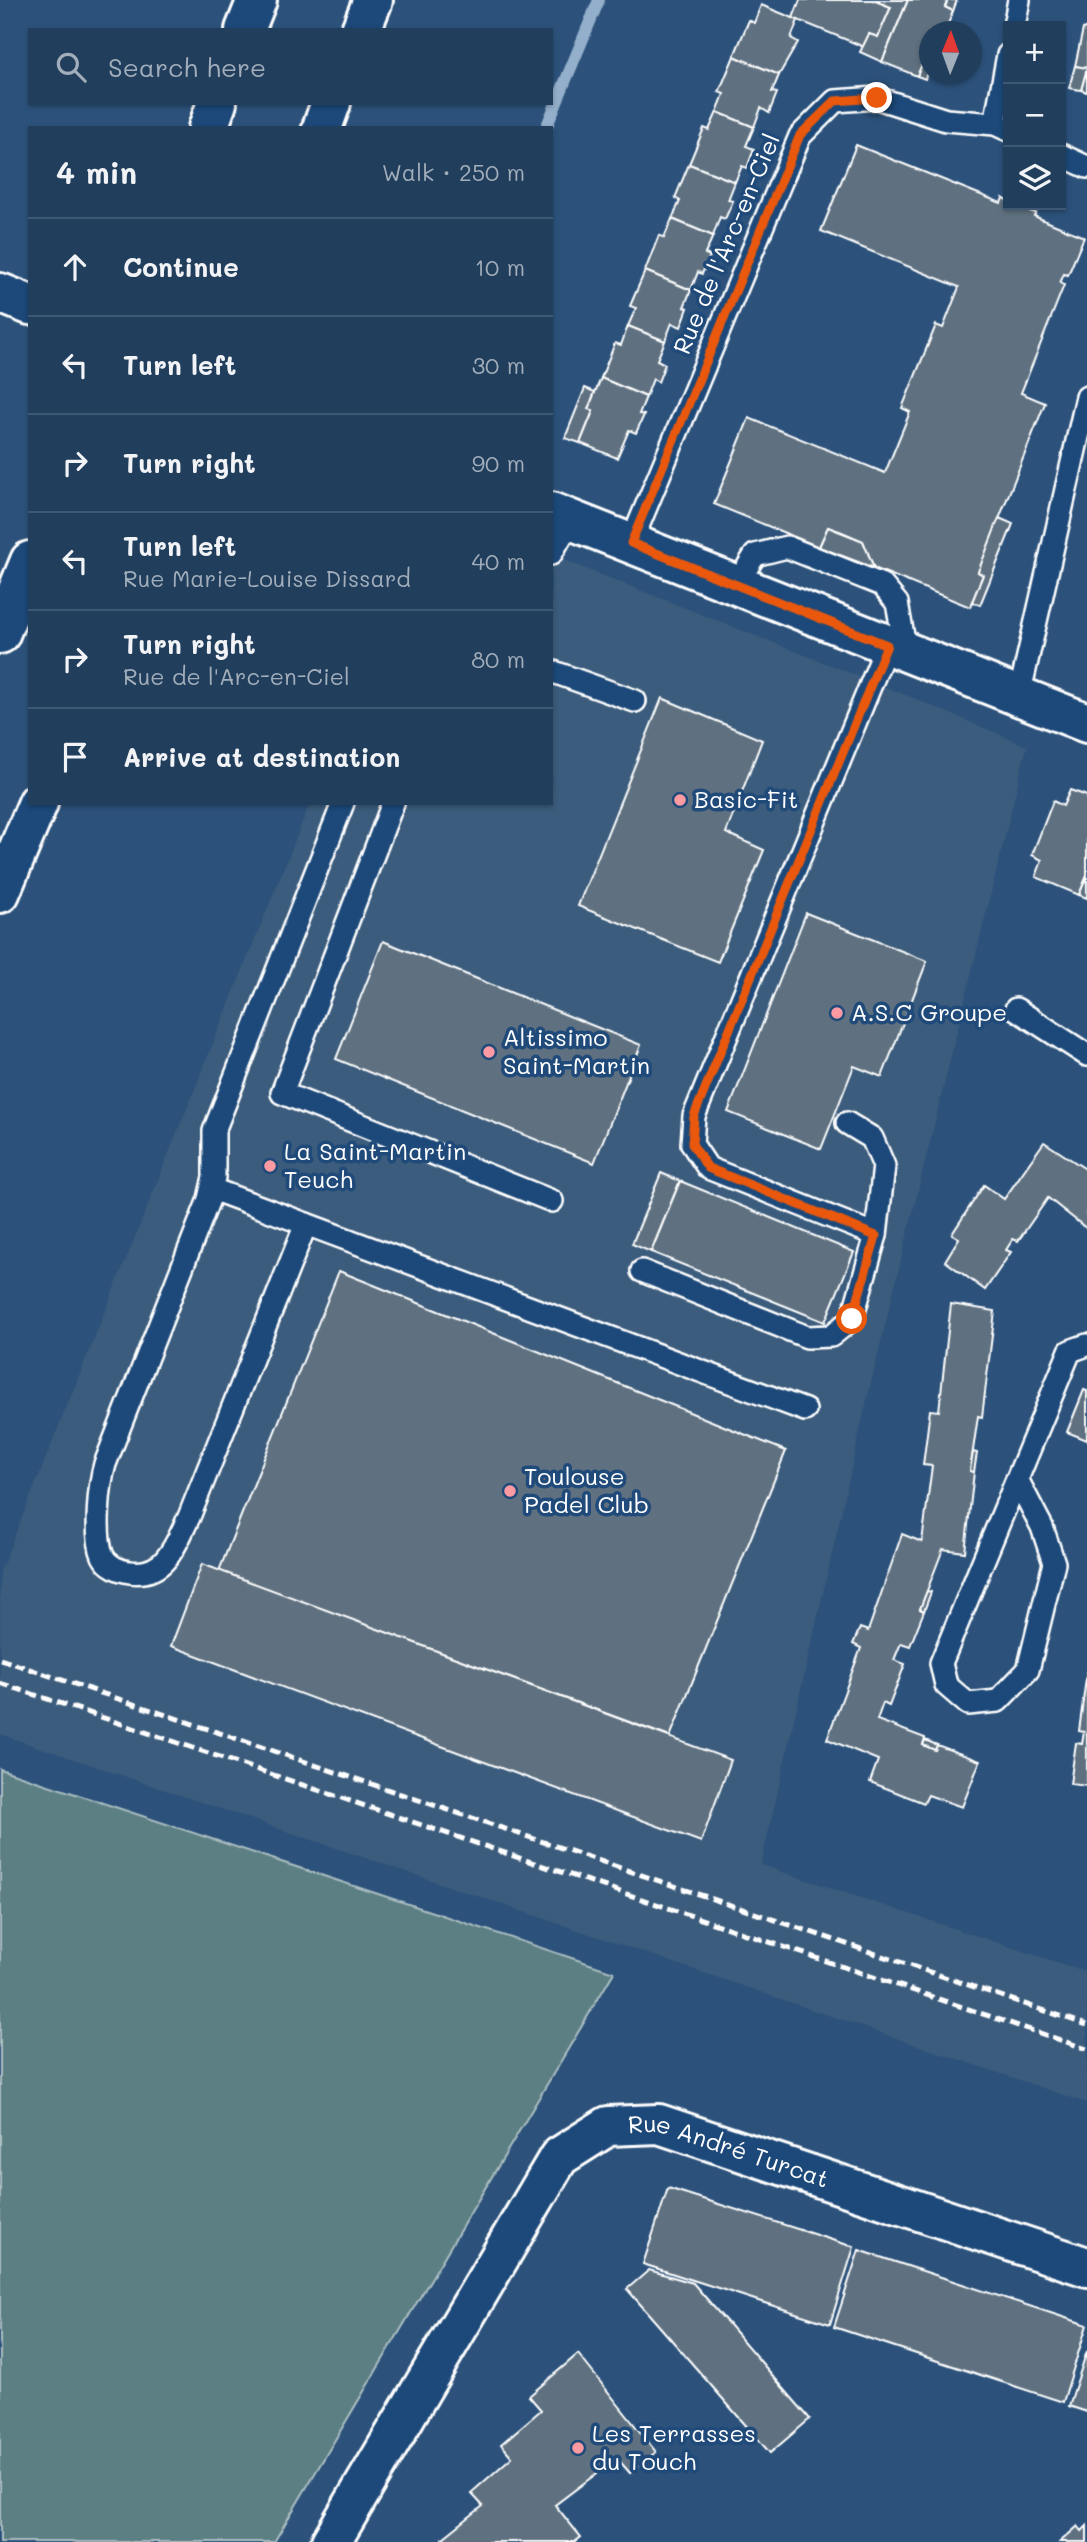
<!DOCTYPE html>
<html lang="en">
<head>
<meta charset="utf-8">
<style>
	body { margin:0; font-family:Mali,sans-serif; background:#2d4965; color:#f1f3f6 }
	.controls { position:absolute; right:21px; top:21px; display:grid; overflow:hidden; border-radius:0px; box-shadow:0 2px 5px #0004 }
	.controls button { width:63px; height:63px; display:grid; place-items:center; padding:0; border:0; border-bottom:2px solid #3e5772; background:#213e5c; color:#f1f3f6; font:35px sans-serif }
	.compass { position:absolute; left:919px; top:21px; width:63px; height:63px; border-radius:50%; background:#213e5c; box-shadow:0 2px 5px #0004; rotate:1deg }
	.stop { position:absolute; width:21px; height:21px; margin:-16px; border:5px solid #ea580c; border-radius:50%; background:#fff }
	.stop.end { background:#ea580c; border-color:#fff; box-shadow:0 2px 7px #0008 }
	.list { margin:0; padding:0; list-style:none }
	h2 { display:flex; justify-content:space-between; align-items:center; height:91px; margin:0; padding:0 28px; font-size:30px }
	h2 small { font-size:23px; font-weight:400; color:#a2aebb }
	.list li { display:grid; grid-template-columns:46px 1fr auto; gap:21px; align-items:center; box-sizing:border-box; height:98px; padding:0 28px; border-top:2px solid #3e5772 }
	.list b { display:block; font-size:26px; white-space:nowrap }
	.list p { margin:0; font-size:23px; white-space:nowrap; color:#a2aebb }
	.list em { font-size:23px; font-style:normal; color:#a2aebb }
	.icon { flex:none; width:38px; height:38px; fill:none; stroke:currentColor; stroke-width:2; stroke-linecap:round; stroke-linejoin:round }
	.map { position:relative; flex:none; width:1087px; height:2542px; overflow:hidden }
	.search { position:absolute; background:#213e5c; box-shadow:0 2px 5px #0004; left:28px; top:28px; width:525px; height:77px; display:flex; align-items:center; gap:18px; box-sizing:border-box; padding:0 24px; border-radius:0px; color:#a2aebb; font-size:26px }
	.panel { position:absolute; background:#213e5c; box-shadow:0 2px 5px #0004; left:28px; top:126px; width:525px; height:679px; border-radius:0px }
	.map>svg:first-child { display:block }
</style>
</head>
<body>
<div class="map">
<svg width="1087" height="2542" viewBox="0 0 1087 2542">
	<rect width="100%" height="100%" fill="#2c527b"/>
	<filter id="ink" filterUnits="userSpaceOnUse"><feTurbulence type="fractalNoise" baseFrequency=".0143" numOctaves="2"/><feDisplacementMap in="SourceGraphic" scale="14" xChannelSelector="R" yChannelSelector="G"/><feConvolveMatrix kernelMatrix="1 2 1 2 8 2 1 2 1" color-interpolation-filters="sRGB"/></filter>
	<g filter="url(#ink)">
		<!-- built -->
		<path fill="#3b5b7c" d="M 551,555 L 901,693 L 1027,746 L 869,1391 L 761,1865 L 1087,1972 L 1087,2103 L 0,1734 L 0,1572 L 310,803 L 551,803 Z"/>
		<!-- green -->
		<path fill="#5b7f84" stroke="#adbfc2" stroke-width="2" d="M 0,1769 L 614,1972 L 274,2542 L 0,2542 Z"/>
		<g fill="none" stroke-linecap="round" stroke-linejoin="round">
			<!-- stream -->
			<path stroke="#94afcb" stroke-width="12" d="M 546,128 L 599,0"/>
		</g>
		<!-- building -->
		<g fill="#5f7180" stroke="#fff" stroke-width="2">
			<path d="M 800,0 L 873,0 L 891,7 L 878,37 L 869,34 L 864,47 L 793,18 Z"/>
			<path d="M 873,0 L 908,0 L 882,62 L 860,52 L 869,34 L 878,37 L 891,7 Z"/>
			<path d="M 908,0 L 948,0 L 945,7 L 953,11 L 945,32 L 930,32 L 930,62 L 924,60 L 917,76 L 882,62 Z"/>
			<path d="M 948,0 L 957,0 L 953,11 L 945,7 Z"/>
			<path d="M 761,5 L 798,20 L 791,38 L 798,42 L 779,75 L 734,56 L 749,20 L 754,23 Z"/>
			<path d="M 1087,27 L 1087,92 L 1081,90 L 1087,68 L 1075,66 L 1083,29 Z"/>
			<path d="M 734,56 L 779,75 L 772,92 L 777,93 L 769,113 L 761,108 L 754,127 L 717,112 L 724,94 L 719,92 Z"/>
			<path d="M 924,60 L 930,62 L 925,79 L 917,76 Z"/>
			<path d="M 1075,66 L 1087,68 L 1081,90 L 1069,88 Z"/>
			<path d="M 717,112 L 754,127 L 746,146 L 754,149 L 747,168 L 742,166 L 735,182 L 689,164 L 704,128 L 709,130 Z"/>
			<path d="M 856,145 L 1001,203 L 1003,198 L 1008,201 L 1008,205 L 1036,213 L 1034,216 L 1084,237 L 1068,275 L 1064,274 L 1060,283 L 1064,285 L 1021,393 L 1045,403 L 978,572 L 983,575 L 970,607 L 874,568 L 863,541 L 842,532 L 828,527 L 819,547 L 714,504 L 749,418 L 885,473 L 910,412 L 902,408 L 936,325 L 943,328 L 959,287 L 821,231 Z"/>
			<path d="M 689,164 L 735,182 L 728,200 L 733,201 L 725,219 L 720,217 L 713,236 L 672,219 L 680,201 L 675,198 Z"/>
			<path d="M 672,219 L 713,236 L 705,254 L 710,256 L 702,274 L 698,272 L 691,290 L 645,271 L 659,235 L 664,238 Z"/>
			<path d="M 645,271 L 691,290 L 684,307 L 688,308 L 681,327 L 672,323 L 665,341 L 628,326 L 636,308 L 630,306 Z"/>
			<path d="M 628,326 L 665,341 L 657,360 L 665,364 L 658,382 L 653,379 L 646,397 L 601,378 L 615,343 L 621,345 Z"/>
			<path d="M 601,378 L 646,397 L 639,414 L 644,415 L 636,433 L 629,430 L 617,458 L 580,443 L 593,411 L 588,409 Z"/>
			<path d="M 585,388 L 595,392 L 588,409 L 593,411 L 580,443 L 565,438 Z"/>
			<path d="M 999,518 L 1013,524 L 980,605 L 972,602 L 983,575 L 978,572 Z"/>
			<path d="M 828,527 L 863,541 L 874,568 L 819,547 Z"/>
			<path d="M 662,698 L 762,740 L 726,833 L 764,850 L 718,962 L 578,906 Z"/>
			<path d="M 1070,790 L 1087,796 L 1087,876 L 1079,895 L 1036,877 L 1042,860 L 1032,855 L 1053,801 L 1063,806 Z"/>
			<path d="M 1087,876 L 1087,898 L 1079,895 Z"/>
			<path d="M 806,913 L 927,961 L 882,1077 L 854,1066 L 821,1149 L 728,1112 Z"/>
			<path d="M 383,941 L 641,1045 L 594,1163 L 336,1059 Z"/>
			<path d="M 1044,1142 L 1087,1170 L 1087,1229 L 1048,1198 L 1018,1241 L 1013,1239 L 1006,1250 L 1011,1252 L 985,1290 L 945,1261 L 959,1238 L 952,1234 L 984,1185 L 1004,1199 Z"/>
			<path d="M 661,1173 L 680,1181 L 651,1252 L 632,1244 Z"/>
			<path d="M 680,1181 L 854,1252 L 825,1322 L 651,1252 Z"/>
			<path d="M 339,1271 L 786,1451 L 670,1737 L 219,1571 Z"/>
			<path d="M 951,1304 L 995,1311 L 982,1417 L 978,1416 L 970,1471 L 974,1472 L 965,1552 L 943,1549 L 920,1609 L 924,1611 L 910,1646 L 901,1643 L 894,1660 L 905,1664 L 889,1706 L 883,1703 L 877,1720 L 925,1738 L 923,1745 L 935,1750 L 937,1745 L 980,1761 L 962,1807 L 928,1795 L 924,1803 L 870,1782 L 878,1760 L 827,1739 L 861,1648 L 853,1644 L 860,1628 L 868,1631 L 902,1534 L 922,1542 L 932,1466 L 923,1465 L 930,1410 L 939,1411 Z"/>
			<path d="M 1084,1390 L 1087,1391 L 1087,1440 L 1067,1432 Z"/>
			<path d="M 973,1452 L 977,1453 L 974,1472 L 970,1471 Z"/>
			<path d="M 202,1564 L 731,1760 L 701,1842 L 171,1646 Z"/>
			<path d="M 927,1591 L 931,1592 L 924,1611 L 920,1609 Z"/>
			<path d="M 1087,1671 L 1087,1786 L 1070,1784 L 1076,1743 L 1082,1744 L 1084,1732 L 1079,1731 Z"/>
			<path d="M 925,1740 L 937,1745 L 935,1750 L 923,1745 Z"/>
			<path d="M 668,2188 L 854,2247 L 830,2324 L 643,2264 Z"/>
			<path d="M 859,2250 L 1087,2325 L 1063,2402 L 834,2327 Z"/>
			<path d="M 649,2270 L 693,2283 L 810,2419 L 770,2453 L 627,2289 Z"/>
			<path d="M 1087,2351 L 1087,2412 L 1069,2406 Z"/>
			<path d="M 578,2354 L 656,2452 L 630,2473 L 617,2458 L 555,2505 L 581,2537 L 575,2542 L 445,2542 L 443,2538 L 483,2506 L 471,2493 L 512,2457 L 501,2444 L 541,2410 L 529,2396 Z"/>
			<path d="M 1078,2526 L 1082,2531 L 1087,2526 L 1087,2542 L 1060,2542 Z"/>
		</g>
		<g fill="none" stroke-linecap="round" stroke-linejoin="round">
			<defs>
				<g id="lane">
					<path d="M 1014,26 L 1019,0"/>
					<path d="M 995,124 L 1008,55"/>
					<path d="M 1061,155 L 1087,167"/>
					<path d="M 631,543 L 800,136 L 835,101 L 877,98 L 946,120 L 995,124 L 1008,130"/>
					<path d="M 551,554 L 571,519"/>
					<path d="M 736,585 L 755,555 L 787,547 L 882,585 L 897,603 L 906,652"/>
					<path d="M 551,671 L 635,701"/>
					<path d="M 1019,696 L 1087,397"/>
					<path d="M 393,803 L 282,1093 L 552,1201"/>
					<path d="M 1016,1009 L 1087,1055"/>
					<path d="M 847,1123 L 872,1138 L 884,1166 L 876,1235"/>
					<path d="M 212,1189 L 805,1410"/>
					<path d="M 306,1224 L 189,1517 C 182,1531 176,1548 165,1560 C 156,1570 144,1574 130,1572 C 120,1571 108,1566 103,1556 C 94,1536 99,1484 105,1464 L 209,1199 L 214,1177 L 214,1131 L 343,803"/>
					<path d="M 642,1271 L 807,1337 L 831,1336 L 852,1319 L 876,1235 L 708,1168 L 692,1144 L 694,1116 L 887,645"/>
					<path d="M 1017,1479 L 1042,1527 L 1054,1563 L 1028,1670 L 998,1701 L 968,1704 L 946,1685 L 941,1663 L 1070,1351 L 1087,1345"/>
				</g>
				<g id="street">
					<path d="M 0,293 L 30,305"/>
					<path d="M 551,512 L 1087,723"/>
					<path id="s1" d="M 331,2542 L 559,2157 L 608,2126 L 659,2124 L 1087,2267"/>
				</g>
				<g id="highway">
					<path d="M 245,30 L 257,0"/>
					<path d="M 361,30 L 373,0"/>
					<path d="M 208,128 L 217,103"/>
					<path d="M 322,128 L 331,103"/>
					<path d="M 0,634 L 30,561"/>
					<path d="M 0,893 L 38,803"/>
				</g>
			</defs>
			<!-- lane casing -->
			<use href="#lane" stroke="#fff" stroke-width="26"/>
			<!-- street casing -->
			<use href="#street" stroke="#fff" stroke-width="44"/>
			<!-- highway casing -->
			<use href="#highway" stroke="#fff" stroke-width="44"/>
			<!-- lane -->
			<use href="#lane" stroke="#1f4a7a" stroke-width="21"/>
			<!-- street -->
			<use href="#street" stroke="#1f4a7a" stroke-width="38"/>
			<!-- highway -->
			<use href="#highway" stroke="#1f4a7a" stroke-width="38"/>
			<!-- rail -->
			<g stroke="#fff" stroke-width="5" stroke-dasharray="10 5" stroke-linecap="butt">
				<path d="M 0,1659 L 1087,2025"/>
				<path d="M 0,1683 L 1087,2049"/>
			</g>
		</g>
	</g>
	<g fill="none" stroke-linecap="round" stroke-linejoin="round" filter="url(#ink)">
		<!-- route -->
		<path stroke="#ea580c" stroke-width="9" d="M 852,1319 L 876,1236 L 708,1168 L 692,1144 L 694,1116 L 887,645 L 631,543 L 800,135 L 835,101 L 877,98"/>
	</g>
	<!-- markers -->
	<g fill="#ff9aa2" stroke="#1f4a7a" stroke-width="2.5">
		<circle cx="680" cy="800" r="7"/>
		<circle cx="837" cy="1013" r="7"/>
		<circle cx="489" cy="1052" r="7"/>
		<circle cx="270" cy="1166" r="7"/>
		<circle cx="510" cy="1491" r="7"/>
		<circle cx="578" cy="2448" r="7"/>
	</g>
	<g text-anchor="middle" stroke-width="7" stroke-linejoin="round" paint-order="stroke">
		<!-- street labels -->
		<g font-size="24" fill="#fff" stroke="#1f4a7a">
			<text transform="translate(727 244) rotate(-67)" y="8">Rue de l'Arc-en-Ciel</text>
			<text dy="8" stroke="none"><textPath href="#s1" startOffset="630">Rue André Turcat</textPath></text>
		</g>
		<!-- poi labels -->
		<g font-size="24" fill="#fff" stroke="#1f4a7a" text-anchor="start">
			<text x="694" y="808">Basic-Fit</text>
			<text x="851" y="1021">A.S.C Groupe</text>
			<text x="503" y="1046">Altissimo<tspan x="503" dy="28">Saint-Martin</tspan></text>
			<text x="284" y="1160">La Saint-Martin<tspan x="284" dy="28">Teuch</tspan></text>
			<text x="524" y="1485">Toulouse<tspan x="524" dy="28">Padel Club</tspan></text>
			<text x="592" y="2442">Les Terrasses<tspan x="592" dy="28">du Touch</tspan></text>
		</g>
	</g>
</svg>
<div class="controls">
<button>+</button>
<button>−</button>
<button><svg class="icon" aria-label="layers" viewBox="0 0 24 24"><path d="M12 4l9 5-9 5-9-5zM3 14l9 5 9-5"/></svg></button>
</div>
<svg class="compass" viewBox="-18 -18 36 36"><path d="M0-13l5 13h-10z" fill="#e53935"/><path d="M0 13l5-13h-10z" fill="#a2aebb"/></svg>
<div class="stop" style="left:852px;top:1319px"></div>
<div class="stop end" style="left:877px;top:98px"></div>
<div class="search"><svg class="icon" aria-label="search" viewBox="0 0 24 24"><circle cx="10" cy="10" r="6"/><path d="M15 15l6 6"/></svg>Search here</div>
<section class="panel">
<h2>4 min<small>Walk · 250 m</small></h2>
<ul class="list">
<li><svg class="icon" aria-label="ahead" viewBox="0 0 24 24"><path d="M12 20V5M6 11l6-6 6 6"/></svg><div><b>Continue</b></div><em>10 m</em></li>
<li><svg class="icon" aria-label="left" viewBox="0 0 24 24"><path d="M17 20v-9H6M10 6l-5 5 5 5"/></svg><div><b>Turn left</b></div><em>30 m</em></li>
<li><svg class="icon" aria-label="right" viewBox="0 0 24 24"><path d="M7 20v-9h11M14 6l5 5-5 5"/></svg><div><b>Turn right</b></div><em>90 m</em></li>
<li><svg class="icon" aria-label="left" viewBox="0 0 24 24"><path d="M17 20v-9H6M10 6l-5 5 5 5"/></svg><div><b>Turn left</b><p>Rue Marie-Louise Dissard</p></div><em>40 m</em></li>
<li><svg class="icon" aria-label="right" viewBox="0 0 24 24"><path d="M7 20v-9h11M14 6l5 5-5 5"/></svg><div><b>Turn right</b><p>Rue de l'Arc-en-Ciel</p></div><em>80 m</em></li>
<li><svg class="icon" aria-label="arrive" viewBox="0 0 24 24"><path d="M6 21V4h12l-3 4 3 4H6"/></svg><div><b>Arrive at destination</b></div></li>
</ul>
</section>
</div>
</body>
</html>
